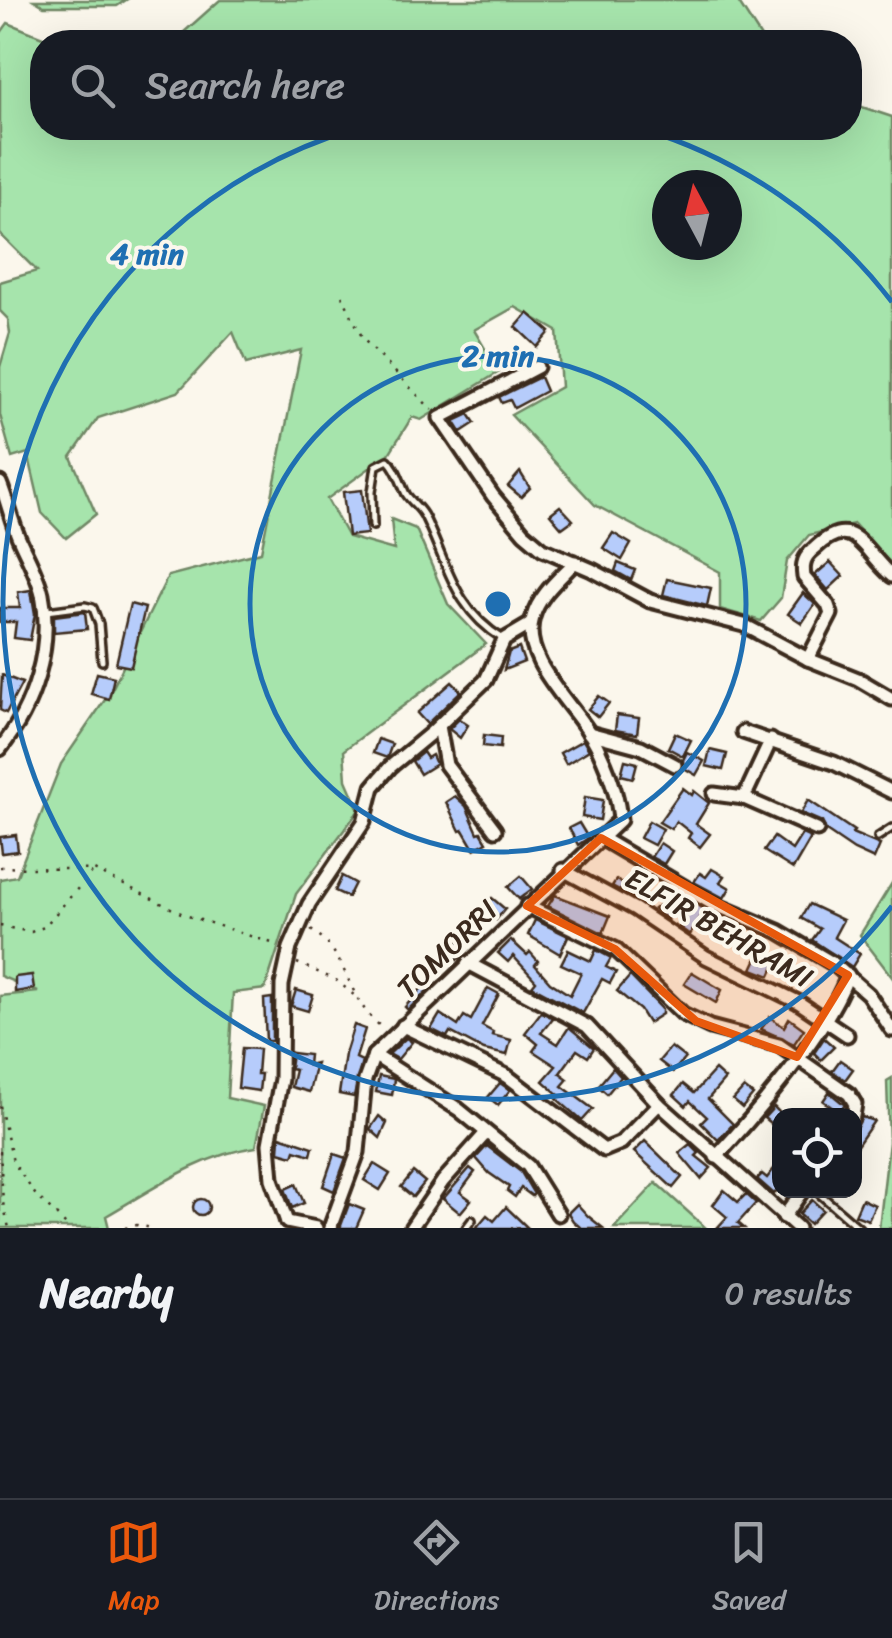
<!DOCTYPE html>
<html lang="en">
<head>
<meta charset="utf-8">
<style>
	body { margin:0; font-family:Sriracha,sans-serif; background:#242831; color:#f1f3f6 }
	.controls { position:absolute; right:30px; bottom:30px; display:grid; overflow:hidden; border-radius:20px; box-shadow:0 10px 40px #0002 }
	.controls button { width:90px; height:90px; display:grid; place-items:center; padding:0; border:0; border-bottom:2px solid #363941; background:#171b24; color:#f1f3f6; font:50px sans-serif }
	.compass { position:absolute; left:652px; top:170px; width:90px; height:90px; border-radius:50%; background:#171b24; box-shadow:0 10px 40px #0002; rotate:353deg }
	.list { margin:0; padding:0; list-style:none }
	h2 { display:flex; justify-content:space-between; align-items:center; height:130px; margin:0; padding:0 40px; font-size:42px }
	h2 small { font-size:32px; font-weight:400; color:#9ea1a6 }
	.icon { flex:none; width:55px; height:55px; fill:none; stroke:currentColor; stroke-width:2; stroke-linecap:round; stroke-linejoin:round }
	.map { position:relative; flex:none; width:892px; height:1228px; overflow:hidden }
	.search { position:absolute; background:#171b24; box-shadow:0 10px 40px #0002; left:30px; right:30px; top:30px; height:110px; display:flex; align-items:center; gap:25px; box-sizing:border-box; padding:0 35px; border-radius:40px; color:#9ea1a6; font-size:38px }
	.sheet { height:270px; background:#171b24 }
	nav { display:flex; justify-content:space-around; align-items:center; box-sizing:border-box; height:140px; border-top:2px solid #363941; background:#171b24; font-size:28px; color:#9ea1a6 }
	nav a { display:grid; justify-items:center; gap:5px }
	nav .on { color:#ea580c }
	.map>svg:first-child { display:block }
</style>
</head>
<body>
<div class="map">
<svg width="892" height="1228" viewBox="0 0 892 1228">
	<rect width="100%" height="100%" fill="#fbf7ec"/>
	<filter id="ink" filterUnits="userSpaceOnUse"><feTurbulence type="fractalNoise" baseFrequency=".01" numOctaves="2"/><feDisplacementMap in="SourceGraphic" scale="20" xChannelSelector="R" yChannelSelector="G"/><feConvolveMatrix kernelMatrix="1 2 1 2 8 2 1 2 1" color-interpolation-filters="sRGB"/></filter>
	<g filter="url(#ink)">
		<!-- green -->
		<g fill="#a6e4ac" stroke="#708765" stroke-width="2.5" fill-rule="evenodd">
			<path d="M 34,0 L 126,0 L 117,6 L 44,6 Z"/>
			<path d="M 220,0 L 737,0 L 764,42 L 150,42 L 174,41 Z"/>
			<path d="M 8,23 L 55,42 L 42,42 L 42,128 L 850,128 L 850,103 L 892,117 L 892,566 L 854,524 L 809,535 L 787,561 L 781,598 L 761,621 L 720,609 L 720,572 L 595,505 L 511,415 L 561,387 L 557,331 L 515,307 L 474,330 L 499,372 L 421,420 L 412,417 L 389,454 L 327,499 L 348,537 L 394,550 L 391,519 L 416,529 L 448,604 L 486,644 L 344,750 L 346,780 L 359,810 L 296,894 L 265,989 L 233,993 L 227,1098 L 264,1106 L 256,1147 C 202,1154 153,1189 106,1216 L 109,1228 L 0,1228 L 0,996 L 38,992 L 0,976 L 0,879 L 17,876 L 61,764 L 111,691 L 168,576 L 261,552 L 301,350 L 246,364 L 233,332 L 178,392 L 98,418 L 71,457 L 96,514 L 66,538 L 42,513 L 28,453 L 12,458 L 0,415 L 0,367 L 10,333 L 8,319 L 0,311 L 0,282 L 37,271 L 0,234 L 0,34 ZM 667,185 L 727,185 L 727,245 L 667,245 Z"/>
			<path d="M 892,883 L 892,977 L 860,935 Z"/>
			<path d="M 892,1078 L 892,1228 L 879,1228 L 889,1142 L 887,1081 Z"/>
			<path d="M 656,1183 L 706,1228 L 614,1228 Z"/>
		</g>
		<!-- building -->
		<g fill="#b6ccfb" stroke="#3b2a1e" stroke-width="2.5">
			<path d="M 528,313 L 550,332 L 537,347 L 516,327 Z"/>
			<path d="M 540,377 L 546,391 L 514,408 L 510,400 L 502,403 L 499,397 Z"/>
			<path d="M 469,414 L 475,423 L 461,432 L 454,421 Z"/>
			<path d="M 520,472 L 530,488 L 521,497 L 508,486 Z"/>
			<path d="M 362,490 L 367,534 L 348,536 L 343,492 Z"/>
			<path d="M 560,506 L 573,520 L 562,528 L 550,514 Z"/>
			<path d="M 613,533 L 631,544 L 622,560 L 603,548 Z"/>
			<path d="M 830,562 L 843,576 L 828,590 L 815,575 Z"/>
			<path d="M 618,563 L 635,570 L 631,580 L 615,571 Z"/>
			<path d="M 667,579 L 711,588 L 707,606 L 663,595 Z"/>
			<path d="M 31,590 L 35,614 L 30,640 L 14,638 L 16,622 L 0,622 L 0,608 L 20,608 L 18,592 Z"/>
			<path d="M 803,593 L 815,604 L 802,623 L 788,614 Z"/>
			<path d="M 130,604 L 145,608 L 131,667 L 116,664 Z"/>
			<path d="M 85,612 L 87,629 L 54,632 L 54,616 Z"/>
			<path d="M 519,648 L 524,662 L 504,670 L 509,652 Z"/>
			<path d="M 97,673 L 114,677 L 109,699 L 91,694 Z"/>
			<path d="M 2,675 L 22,683 L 6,713 L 0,710 Z"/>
			<path d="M 452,682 L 461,691 L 427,724 L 417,713 Z"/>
			<path d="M 599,696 L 609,703 L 598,717 L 588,709 Z"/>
			<path d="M 617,715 L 639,718 L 637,734 L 615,730 Z"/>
			<path d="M 459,719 L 468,725 L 460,738 L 449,729 Z"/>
			<path d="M 675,733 L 691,740 L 683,756 L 668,748 Z"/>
			<path d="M 484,735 L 501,737 L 500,748 L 483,746 Z"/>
			<path d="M 378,739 L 392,744 L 387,758 L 373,753 Z"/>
			<path d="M 583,740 L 589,750 L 566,764 L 560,753 Z"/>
			<path d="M 710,750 L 727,754 L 723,770 L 706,766 Z"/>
			<path d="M 423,752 L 427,758 L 432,755 L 436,764 L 420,774 L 412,761 Z"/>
			<path d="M 687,752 L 704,761 L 696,775 L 684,768 L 683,760 Z"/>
			<path d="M 625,760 L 637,763 L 633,778 L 621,775 Z"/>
			<path d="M 683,788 L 692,795 L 694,791 L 709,803 L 696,824 L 710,834 L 700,847 L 688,838 L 691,833 L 676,821 L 671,829 L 659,822 Z"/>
			<path d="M 455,796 L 466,806 L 478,833 L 481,832 L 487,842 L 474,849 L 463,830 L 460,831 L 446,802 Z"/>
			<path d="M 585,797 L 603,800 L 600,820 L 582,817 Z"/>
			<path d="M 808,800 L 854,831 L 852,833 L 880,845 L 874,859 L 854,850 L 826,831 L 822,822 L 801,813 Z"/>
			<path d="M 649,821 L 663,829 L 654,845 L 640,838 Z"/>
			<path d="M 579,823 L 588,838 L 578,845 L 569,828 Z"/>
			<path d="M 802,834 L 811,838 L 793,869 L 764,851 L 774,837 L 792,850 Z"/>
			<path d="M 16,835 L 18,851 L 2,853 L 0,837 Z"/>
			<path d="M 660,843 L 672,851 L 664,864 L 651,857 Z"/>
			<path d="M 712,869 L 724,876 L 720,882 L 730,888 L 724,898 L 694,882 L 700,873 L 706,877 Z"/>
			<path d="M 342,876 L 355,883 L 348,897 L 335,891 Z"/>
			<path d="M 521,876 L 532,889 L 519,899 L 508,887 Z"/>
			<path d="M 616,880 L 634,890 L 637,885 L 646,890 L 640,901 L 612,886 Z"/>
			<path d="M 555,895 L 610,916 L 603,933 L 548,906 Z"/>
			<path d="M 492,898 L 505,909 L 496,920 L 480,912 Z"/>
			<path d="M 667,898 L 677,910 L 667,919 L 654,909 Z"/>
			<path d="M 695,904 L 705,910 L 690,935 L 679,927 Z"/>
			<path d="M 809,904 L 843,920 L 834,937 L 860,954 L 852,967 L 812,940 L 820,929 L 801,918 Z"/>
			<path d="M 535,920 L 568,936 L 560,954 L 528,935 Z"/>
			<path d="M 728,924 L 740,931 L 734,942 L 721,935 Z"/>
			<path d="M 455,939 L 466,948 L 457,960 L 445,951 Z"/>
			<path d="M 511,940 L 527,955 L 530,952 L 538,961 L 535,965 L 550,982 L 570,995 L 581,973 L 561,964 L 568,950 L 591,961 L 596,950 L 611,958 L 606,967 L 616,972 L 610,983 L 602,979 L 583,1013 L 532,986 L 536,981 L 513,956 L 508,962 L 498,953 Z"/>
			<path d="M 760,952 L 777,960 L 770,976 L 752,969 Z"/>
			<path d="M 692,972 L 722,990 L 716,1003 L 684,984 Z"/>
			<path d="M 32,975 L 34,989 L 15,992 L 15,977 Z"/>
			<path d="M 630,976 L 662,1009 L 662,1014 L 648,1023 L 640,1010 L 617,991 Z"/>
			<path d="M 428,981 L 433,985 L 408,1010 L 405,1007 Z"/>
			<path d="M 488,988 L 499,994 L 482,1026 L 493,1032 L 492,1035 L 511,1040 L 507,1055 L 484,1050 L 450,1032 L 447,1037 L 431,1029 L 440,1014 L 458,1026 L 464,1016 L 471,1020 Z"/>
			<path d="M 296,990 L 313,995 L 308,1011 L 291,1006 Z"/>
			<path d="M 272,998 L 272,1041 L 266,1041 L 264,999 Z"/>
			<path d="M 541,1012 L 553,1018 L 541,1033 L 558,1044 L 569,1027 L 594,1048 L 588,1057 L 577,1050 L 560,1073 L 568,1079 L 562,1086 L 593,1109 L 582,1121 L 557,1099 L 560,1096 L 543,1081 L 556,1066 L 533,1051 L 538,1044 L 525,1033 Z"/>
			<path d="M 770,1017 L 784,1027 L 789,1018 L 804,1029 L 794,1044 L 761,1029 Z"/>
			<path d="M 354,1025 L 365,1029 L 356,1058 L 362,1061 L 354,1097 L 339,1094 L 345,1054 Z"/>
			<path d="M 406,1038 L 412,1042 L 398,1059 L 389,1054 Z"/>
			<path d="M 824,1038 L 834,1047 L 821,1060 L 814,1053 Z"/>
			<path d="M 671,1047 L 685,1058 L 673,1072 L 659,1061 Z"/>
			<path d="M 242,1048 L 259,1049 L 257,1074 L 261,1074 L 259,1091 L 238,1088 Z"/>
			<path d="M 292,1053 L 309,1055 L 308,1065 L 316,1063 L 309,1092 L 291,1087 L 295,1070 L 290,1069 Z"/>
			<path d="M 840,1060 L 853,1069 L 845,1080 L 832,1071 Z"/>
			<path d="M 613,1068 L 621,1077 L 607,1094 L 598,1086 Z"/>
			<path d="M 715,1070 L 725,1079 L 708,1099 L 733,1124 L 718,1140 L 701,1123 L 707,1117 L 690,1101 L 686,1106 L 674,1095 L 683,1084 L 694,1093 Z"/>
			<path d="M 379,1076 L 394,1079 L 392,1095 L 376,1092 Z"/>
			<path d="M 500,1083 L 510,1090 L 498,1105 L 488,1097 Z"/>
			<path d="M 744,1088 L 753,1095 L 742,1108 L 733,1100 Z"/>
			<path d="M 829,1092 L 845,1105 L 839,1112 L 823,1101 Z"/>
			<path d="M 774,1107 L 780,1113 L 780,1131 L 764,1118 Z"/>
			<path d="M 379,1116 L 387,1123 L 380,1138 L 370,1129 Z"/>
			<path d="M 862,1117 L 874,1121 L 854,1150 L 854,1133 Z"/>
			<path d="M 280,1136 L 313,1147 L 311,1155 L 295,1150 L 293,1156 L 279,1152 Z"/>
			<path d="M 645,1141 L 682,1177 L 673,1188 L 634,1152 Z"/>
			<path d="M 690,1144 L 699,1153 L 696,1156 L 711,1168 L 701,1179 L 679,1153 Z"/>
			<path d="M 487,1146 L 521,1172 L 534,1194 L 532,1196 L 521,1188 L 515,1197 L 507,1191 L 509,1187 L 489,1173 L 476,1158 Z"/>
			<path d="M 334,1154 L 346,1158 L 334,1191 L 323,1186 Z"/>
			<path d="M 780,1161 L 780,1187 L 774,1194 L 757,1179 L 762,1174 L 767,1178 Z"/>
			<path d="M 374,1164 L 390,1174 L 380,1190 L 364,1180 Z"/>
			<path d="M 470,1168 L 475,1172 L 460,1192 L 471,1200 L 460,1213 L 443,1199 Z"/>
			<path d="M 413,1172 L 425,1182 L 413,1197 L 401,1187 Z"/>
			<path d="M 296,1184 L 304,1203 L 292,1208 L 285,1189 Z"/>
			<path d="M 724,1190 L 738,1202 L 746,1194 L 756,1203 L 738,1223 L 744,1228 L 717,1228 L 727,1217 L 713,1205 Z"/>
			<circle cx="201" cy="1207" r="8"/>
			<path d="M 862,1199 L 875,1205 L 868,1220 L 855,1215 Z"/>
			<path d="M 812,1200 L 823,1210 L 810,1224 L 799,1214 Z"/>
			<path d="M 349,1204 L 364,1210 L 356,1228 L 340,1228 Z"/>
			<path d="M 577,1204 L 588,1216 L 603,1228 L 581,1228 L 573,1221 L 568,1213 Z"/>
			<path d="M 506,1207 L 528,1228 L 476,1228 L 487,1215 L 494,1221 Z"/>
		</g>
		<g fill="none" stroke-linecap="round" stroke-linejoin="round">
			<defs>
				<g id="service">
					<path d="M 373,526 L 372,492 L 376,466 L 388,460 C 398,470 400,482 406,494 C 412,503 421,508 425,518 C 448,565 454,609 503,639"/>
					<path d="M 47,611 L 85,606 L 93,608 L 99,624 L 102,661"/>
					<path d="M 878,837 L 892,828"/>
					<path d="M 815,1190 L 859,1228"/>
					<path d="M 466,1228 L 472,1220"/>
				</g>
				<g id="minor">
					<path d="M 537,367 L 440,418 L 493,496 L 524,533 L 543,549 L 592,570 L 650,601 L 744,625 L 808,659 L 858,679 L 892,699"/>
					<path d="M 0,483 C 7,500 11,519 18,536 C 26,555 37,573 42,594 C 53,648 34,707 0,749"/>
					<path d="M 808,659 L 831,614 L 828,605 L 804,577 C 802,563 804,557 815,548 C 854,511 863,552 892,576"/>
					<path d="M 439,726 L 446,765 L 495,830"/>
					<path d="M 743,732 L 834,763 L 892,792"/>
					<path d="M 589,733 L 641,747 L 675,765"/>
					<path d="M 771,740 L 744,798 L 817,830"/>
					<path d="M 714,794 L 744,798"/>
					<path d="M 601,838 L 711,903 L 778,931 L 834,964 L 868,994 L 892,1030"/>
					<path d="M 563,870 L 635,909 L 706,957 L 798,1002 L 847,1035"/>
					<path d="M 527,906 L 615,949 L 683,1014 L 710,1027 L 779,1045 L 849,1094 L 855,1104 L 853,1116"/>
					<path d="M 468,963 L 587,1026 L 659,1104 L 798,1228"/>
					<path d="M 403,1026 L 507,1076 L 604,1150 L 621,1143 L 659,1104"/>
					<path d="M 374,1055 L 458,1109 L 528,1166 L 558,1214"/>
					<path d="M 716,1157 C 756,1114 829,1029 848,975"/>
					<path d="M 784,1217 L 803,1190"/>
					<path d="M 287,1222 L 272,1179 L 269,1144 L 281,1079 L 282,985 L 290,948 L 309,904 L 364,822 L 373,787 L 390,767 L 431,733 L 486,680 L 504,640 L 531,624"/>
					<path d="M 287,1222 L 316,1228"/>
					<path d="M 330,1228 L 358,1152 L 365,1080 L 374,1055 L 620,820 C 618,794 608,769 597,746 C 580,709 519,662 533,617 C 539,595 560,578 575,562"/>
					<path d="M 411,1228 L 443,1181 L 486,1133"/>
				</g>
			</defs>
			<!-- service casing -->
			<use href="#service" stroke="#3b2a1e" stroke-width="12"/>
			<!-- minor casing -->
			<use href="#minor" stroke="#3b2a1e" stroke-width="19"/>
			<!-- path -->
			<g stroke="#3b2a1e" stroke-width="2.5" stroke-dasharray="2.5 8" stroke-linecap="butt">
				<path d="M 342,295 L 363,339 L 432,410"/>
				<path d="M 0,867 L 94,870 L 185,915 L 278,945"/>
				<path d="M 0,926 L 31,932 L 44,927 L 93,871"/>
				<path d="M 311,930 C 347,951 347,999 379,1025"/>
				<path d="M 297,963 L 336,980 L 355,996"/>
				<path d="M 0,1106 L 13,1162 L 35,1194 L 69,1228"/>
				<path d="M 0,1151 L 3,1203 L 9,1228"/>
				<path d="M 125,1228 L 137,1225 L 151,1228"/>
			</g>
			<!-- service -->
			<use href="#service" stroke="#fbf7ec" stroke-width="5"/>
			<!-- minor -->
			<use href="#minor" stroke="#fbf7ec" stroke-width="11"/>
		</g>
	</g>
	<!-- marked area -->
	<path fill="#e8590c" fill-opacity="0.2" stroke="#e8590c" stroke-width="8" stroke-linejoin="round" d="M 601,838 L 848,975 L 797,1057 L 696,1021 L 615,949 L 527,906 Z"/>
	<!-- distance rings -->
	<g fill="none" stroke="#1f6fb2" stroke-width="5">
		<circle cx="498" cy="604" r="248"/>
		<path d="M892 906A496 496 0 1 1 357 128M639 128A496 496 0 0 1 892 302"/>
	</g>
	<g text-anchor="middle" stroke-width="8" stroke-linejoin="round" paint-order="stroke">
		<!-- street labels -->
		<g font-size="30" fill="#3b2a1e" stroke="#fbf7ec">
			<text transform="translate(719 928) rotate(30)" y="10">ELFIR BEHRAMI</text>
			<text transform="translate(447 949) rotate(-44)" y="10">TOMORRI</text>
		</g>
	</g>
	<circle cx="498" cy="604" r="15" fill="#1f6fb2" stroke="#fbf7ec" stroke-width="5"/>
	<g font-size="30" text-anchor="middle" font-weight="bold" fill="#1f6fb2" stroke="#fbf7ec" stroke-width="8" stroke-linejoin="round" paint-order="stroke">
		<text x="147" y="264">4 min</text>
		<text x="498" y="366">2 min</text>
	</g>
</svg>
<div class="controls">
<button><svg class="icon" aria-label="locate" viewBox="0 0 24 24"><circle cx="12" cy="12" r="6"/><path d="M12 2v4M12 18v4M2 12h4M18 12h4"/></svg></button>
</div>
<svg class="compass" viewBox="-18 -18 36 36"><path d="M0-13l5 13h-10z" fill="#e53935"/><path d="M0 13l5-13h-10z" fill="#9ea1a6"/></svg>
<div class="search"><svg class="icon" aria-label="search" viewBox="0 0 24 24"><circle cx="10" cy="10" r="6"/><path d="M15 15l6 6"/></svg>Search here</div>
</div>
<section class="sheet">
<h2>Nearby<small>0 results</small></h2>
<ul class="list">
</ul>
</section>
<nav>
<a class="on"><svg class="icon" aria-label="map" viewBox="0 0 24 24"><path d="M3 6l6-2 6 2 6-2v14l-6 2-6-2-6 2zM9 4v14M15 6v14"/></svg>Map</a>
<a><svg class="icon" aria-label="directions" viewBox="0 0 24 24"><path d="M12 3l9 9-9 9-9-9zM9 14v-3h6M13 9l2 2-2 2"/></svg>Directions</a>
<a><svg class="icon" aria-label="saved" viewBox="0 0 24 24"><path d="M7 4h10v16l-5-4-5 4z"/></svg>Saved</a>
</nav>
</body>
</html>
